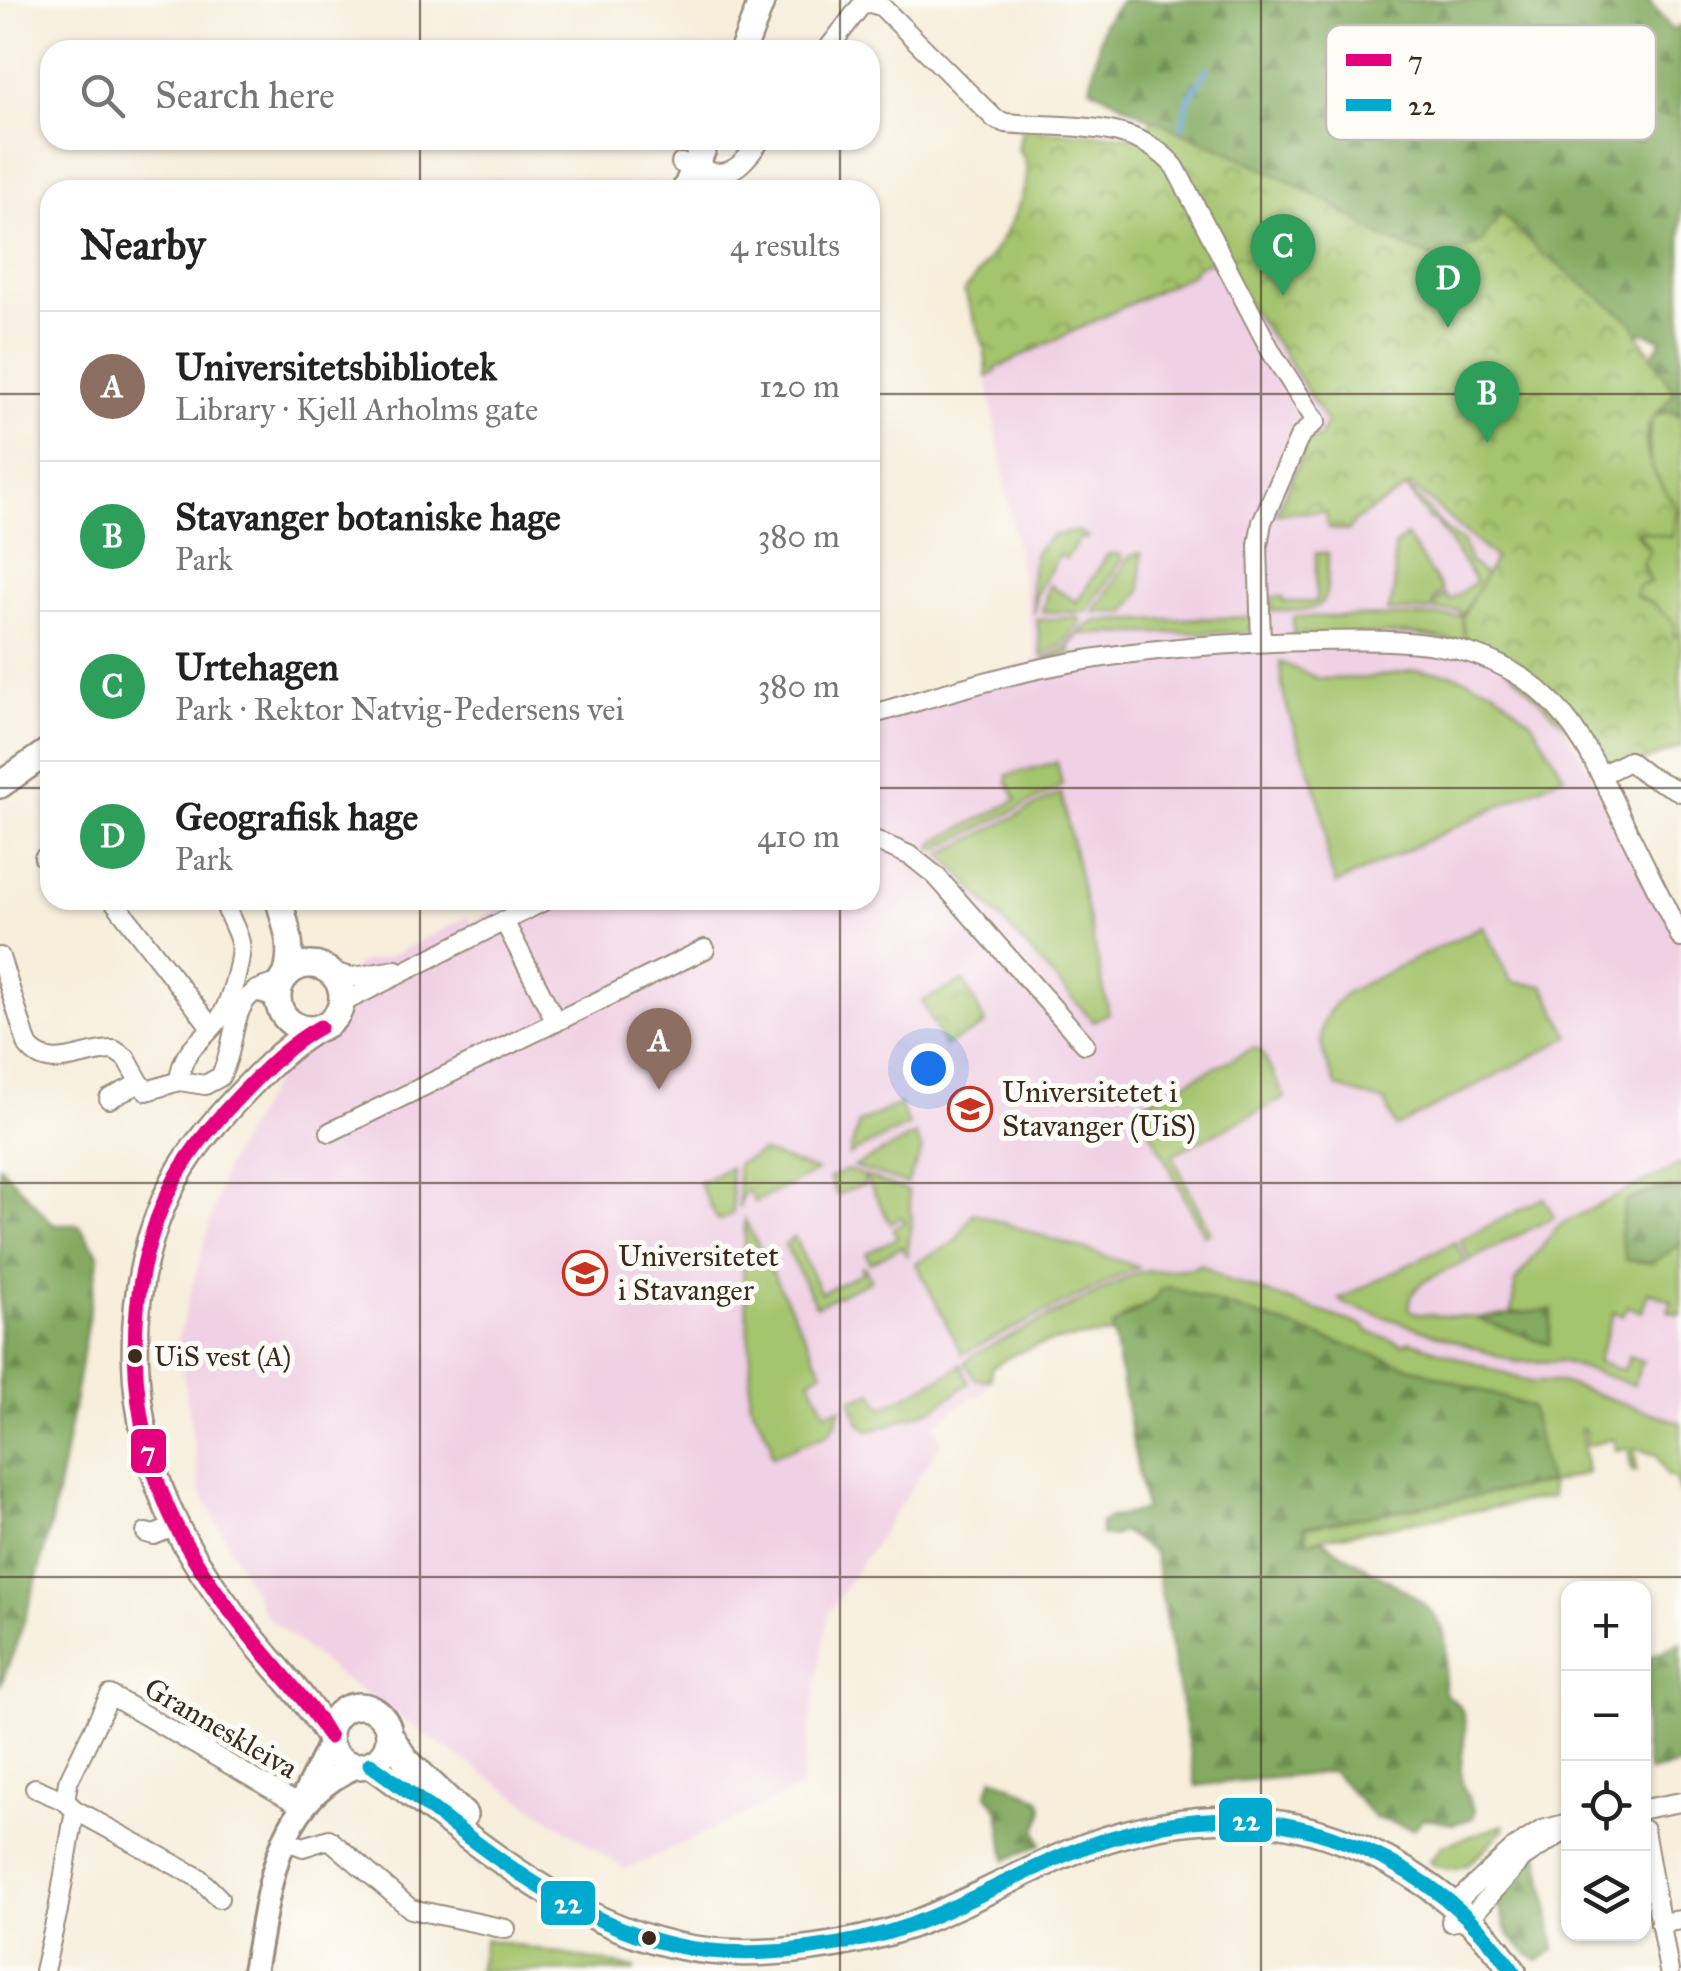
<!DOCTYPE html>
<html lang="en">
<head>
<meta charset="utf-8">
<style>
	body { margin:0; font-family:"IM FELL Great Primer",serif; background:#f6f6f6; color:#222 }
	.controls { position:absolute; right:30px; bottom:30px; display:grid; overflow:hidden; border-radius:20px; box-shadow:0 2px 8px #0004 }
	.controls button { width:90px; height:90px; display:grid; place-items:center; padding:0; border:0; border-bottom:2px solid #e0e0e0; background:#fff; color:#222; font:50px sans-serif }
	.you { position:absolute; left:928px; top:1068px; width:35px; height:35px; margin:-25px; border:8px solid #fff; border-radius:50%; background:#1a73e8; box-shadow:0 0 0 15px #1a73e833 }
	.badge { display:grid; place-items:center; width:65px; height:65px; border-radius:50%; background:#ea580c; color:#fff; font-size:32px; font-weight:700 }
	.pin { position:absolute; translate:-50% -82px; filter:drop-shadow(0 2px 5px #0008) }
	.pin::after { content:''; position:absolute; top:52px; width:35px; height:30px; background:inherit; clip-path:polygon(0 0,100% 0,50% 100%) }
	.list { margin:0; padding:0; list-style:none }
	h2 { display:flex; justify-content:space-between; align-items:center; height:130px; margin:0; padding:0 40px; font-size:42px }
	h2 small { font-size:32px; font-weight:400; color:#767676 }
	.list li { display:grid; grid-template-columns:65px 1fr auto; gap:30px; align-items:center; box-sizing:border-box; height:150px; padding:0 40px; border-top:2px solid #e0e0e0 }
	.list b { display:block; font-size:38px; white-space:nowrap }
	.list p { margin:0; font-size:32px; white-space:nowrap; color:#767676 }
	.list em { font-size:32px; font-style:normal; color:#767676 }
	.icon { flex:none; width:55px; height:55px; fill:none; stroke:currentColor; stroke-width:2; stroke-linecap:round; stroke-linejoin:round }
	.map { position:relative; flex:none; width:1681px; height:1971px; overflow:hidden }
	.search { position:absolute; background:#fff; box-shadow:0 2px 8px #0004; left:40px; top:40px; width:840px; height:110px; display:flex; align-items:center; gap:25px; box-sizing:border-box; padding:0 35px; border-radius:30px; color:#767676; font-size:38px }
	.panel { position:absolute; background:#fff; box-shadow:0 2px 8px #0004; left:40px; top:180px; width:840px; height:730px; border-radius:30px }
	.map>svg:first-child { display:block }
</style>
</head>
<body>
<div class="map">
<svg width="1681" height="1971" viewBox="0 0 1681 1971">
	<defs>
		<pattern id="forest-firs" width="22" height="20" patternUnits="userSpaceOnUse" patternTransform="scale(2.5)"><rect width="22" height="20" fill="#83aa60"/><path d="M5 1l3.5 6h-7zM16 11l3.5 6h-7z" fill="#6c8b4f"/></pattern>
		<pattern id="park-crowns" width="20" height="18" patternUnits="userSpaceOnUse" patternTransform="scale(2.5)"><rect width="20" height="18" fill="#a4c46d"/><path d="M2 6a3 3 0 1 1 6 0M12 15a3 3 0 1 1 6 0" fill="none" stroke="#879f59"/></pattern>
	</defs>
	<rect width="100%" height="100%" fill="#fdfcf7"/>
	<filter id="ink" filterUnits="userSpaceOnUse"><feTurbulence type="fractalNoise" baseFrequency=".01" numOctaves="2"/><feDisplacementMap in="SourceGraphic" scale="20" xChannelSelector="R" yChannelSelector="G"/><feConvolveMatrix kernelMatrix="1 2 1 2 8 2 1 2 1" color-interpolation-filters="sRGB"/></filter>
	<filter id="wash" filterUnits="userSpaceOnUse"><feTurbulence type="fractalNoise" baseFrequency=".0048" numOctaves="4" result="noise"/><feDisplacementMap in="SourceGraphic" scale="40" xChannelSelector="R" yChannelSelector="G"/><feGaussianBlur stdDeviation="2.25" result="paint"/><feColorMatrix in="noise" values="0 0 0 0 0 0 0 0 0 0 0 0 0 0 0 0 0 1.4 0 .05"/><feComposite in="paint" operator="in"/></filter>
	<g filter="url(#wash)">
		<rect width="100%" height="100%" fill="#f7eedc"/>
		<!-- built -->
		<path fill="#f0d0e4" d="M 1214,261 L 1282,351 L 1327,423 L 1319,436 L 1408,482 L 1496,558 L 1486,577 L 1465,643 L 1491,652 L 1533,676 L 1681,921 L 1681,1423 L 1561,1382 L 1532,1383 L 1113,1327 L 1114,1334 L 1068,1338 L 1013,1353 L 991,1368 L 992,1378 L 982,1395 L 972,1397 L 934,1424 L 942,1442 L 828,1613 L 800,1788 L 626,1870 L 340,1677 L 265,1615 L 201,1492 L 178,1339 L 225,1167 L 291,1052 L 337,1027 L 362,995 L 354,968 L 360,963 L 391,956 L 468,916 L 471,922 L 519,900 L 870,900 L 870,709 L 1036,661 L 987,377 L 995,372 L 994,369 L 1192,275 L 1197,266 Z"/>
		<!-- green -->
		<g fill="#a4c46d" stroke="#707746" stroke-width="2.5">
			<path d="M 1671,412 L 1681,416 L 1681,635 L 1674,637 L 1653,604 L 1634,596 L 1642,563 L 1636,530 L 1677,509 C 1653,474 1643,461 1652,419 L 1659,413 Z"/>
			<path d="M 1404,484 L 1408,487 L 1447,531 L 1463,542 L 1470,562 L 1486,576 L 1462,616 L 1465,643 L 1411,634 L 1293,635 L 1293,617 L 1461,616 L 1460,611 L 1435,611 L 1436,603 L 1445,594 L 1449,600 L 1476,582 L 1434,518 L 1429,520 L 1407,488 L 1380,505 Z"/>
			<path d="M 1078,531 L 1088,537 L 1086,539 L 1081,537 L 1066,559 L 1059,555 L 1036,594 L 1034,614 L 1031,578 L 1035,552 L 1052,536 Z"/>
			<path d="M 1406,536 L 1443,591 L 1435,598 L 1431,611 L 1387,611 C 1399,592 1393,569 1394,547 Z"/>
			<path d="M 1141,553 L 1141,591 L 1125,613 L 1094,612 L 1130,556 Z"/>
			<path d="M 1316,553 L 1328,553 C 1327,610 1330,611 1271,611 L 1271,597 L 1283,597 L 1284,602 L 1316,602 Z"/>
			<path d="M 1108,554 L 1120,554 L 1122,559 L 1086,612 L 1042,612 L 1049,585 L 1077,602 Z"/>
			<path d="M 1077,617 L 1081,621 L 1063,644 L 1042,656 L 1037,620 Z"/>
			<path d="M 1255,617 L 1248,632 L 1080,634 L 1069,647 L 1071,654 L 1043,660 L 1066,648 L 1082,629 L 1096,621 Z"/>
			<path d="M 1280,662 L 1319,679 L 1366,678 L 1418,670 L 1452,674 L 1494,689 L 1532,722 L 1564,775 L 1336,884 C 1325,858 1328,848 1324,822 C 1316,768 1280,716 1280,662 Z"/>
			<path d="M 1057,762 L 1062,784 L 1057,789 L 936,850 L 932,847 L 936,841 L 1017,800 L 1007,781 L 1008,775 Z"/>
			<path d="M 1061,793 L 1109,1013 L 1093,1021 L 942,854 Z"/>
			<path d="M 1483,926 L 1512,982 L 1544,986 L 1570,1037 L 1396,1127 L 1385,1102 L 1337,1087 C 1318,1048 1310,1023 1347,992 Z"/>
			<path d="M 1254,1048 L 1261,1051 L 1285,1098 L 1172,1155 L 1210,1232 L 1204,1235 L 1138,1106 Z"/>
			<path d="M 899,1104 L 909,1125 L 849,1155 L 859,1123 Z"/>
			<path d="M 915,1135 L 922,1150 L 907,1184 L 854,1167 Z"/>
			<path d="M 762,1152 L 817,1171 L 755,1202 L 749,1191 L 742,1195 L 739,1208 L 737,1164 Z"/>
			<path d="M 1681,1164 L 1681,1188 L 1655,1190 L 1631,1198 L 1652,1263 L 1681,1244 L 1681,1315 L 1668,1311 L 1672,1301 L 1648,1292 L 1642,1312 L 1628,1306 L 1623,1315 L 1614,1312 L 1597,1362 L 1624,1371 L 1629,1356 L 1643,1361 L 1633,1385 L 1561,1361 L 1516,1362 L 1343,1303 L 1339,1299 L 1455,1242 L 1466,1262 C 1444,1273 1406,1281 1410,1310 L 1418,1314 L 1476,1318 L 1549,1344 L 1551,1311 L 1511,1313 L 1516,1280 L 1559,1225 Z"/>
			<path d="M 730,1167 L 733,1213 L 718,1221 L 699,1183 Z"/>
			<path d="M 847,1170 L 908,1191 L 912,1219 L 907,1256 L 901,1247 L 870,1263 L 866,1253 L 897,1238 L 893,1228 L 905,1222 L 902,1217 L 890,1223 L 866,1178 L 863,1179 L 865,1184 L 837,1195 L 829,1178 Z"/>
			<path d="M 1544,1198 L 1554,1217 L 1470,1260 L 1460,1240 Z"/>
			<path d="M 973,1213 L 1138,1267 L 962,1354 L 916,1263 L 955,1242 Z"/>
			<path d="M 745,1220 L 823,1371 L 810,1380 L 826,1412 L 841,1408 L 834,1427 L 828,1434 L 772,1456 L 770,1440 L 749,1401 L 751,1360 L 743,1273 Z"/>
			<path d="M 794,1237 L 821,1293 L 863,1272 L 861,1268 L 864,1266 L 871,1280 L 816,1306 L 785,1244 Z"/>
			<path d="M 1201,1264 L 1225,1279 L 1364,1326 L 1368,1332 L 1403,1344 L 1410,1341 L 1529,1382 L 1561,1382 L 1681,1423 L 1681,1496 L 1674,1478 L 1667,1476 L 1657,1455 L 1634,1448 L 1637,1471 L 1632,1471 L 1628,1448 L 1616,1450 L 1613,1439 L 1587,1446 L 1585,1430 L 1581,1428 L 1587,1473 L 1550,1483 L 1552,1497 L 1307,1541 L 1305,1527 L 1548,1483 L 1156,1300 L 1129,1313 L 1113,1327 L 1114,1334 C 1071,1338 1026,1342 991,1368 L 990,1380 L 975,1379 L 965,1362 L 977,1353 L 1139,1272 L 1192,1268 Z"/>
			<path d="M 961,1364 L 969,1383 L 935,1408 L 871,1431 C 858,1426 855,1412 851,1400 L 873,1392 L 882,1408 L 952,1372 Z"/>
			<path d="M 1504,1825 L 1504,1829 C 1481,1851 1462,1883 1429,1862 L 1443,1845 Z"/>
			<path d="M 485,1939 L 634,1968 L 635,1968 L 634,1971 L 478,1971 Z"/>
		</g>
		<!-- forest -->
		<g fill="url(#forest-firs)" stroke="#5f6a3f" stroke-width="2.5">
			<path d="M 1122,0 L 1649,0 L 1672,30 L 1681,25 L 1681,416 C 1673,408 1660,412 1652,418 C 1643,461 1653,474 1677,508 L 1672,537 L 1636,530 L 1650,550 L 1642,564 L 1650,582 L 1638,586 L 1634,596 L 1627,597 L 1641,373 L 1662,340 L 1645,332 L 1592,343 L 1481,243 L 1440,261 L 1384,238 L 1330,203 L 1244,159 L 1163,125 L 1090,87 L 1103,23 Z"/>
			<path d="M 0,1166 L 54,1225 L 79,1225 L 99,1255 C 73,1399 57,1550 0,1686 Z"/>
			<path d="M 1681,1188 L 1681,1244 L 1652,1263 L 1626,1260 L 1620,1235 L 1625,1202 L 1655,1190 Z"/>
			<path d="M 1170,1287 L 1531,1407 L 1548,1483 L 1305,1527 L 1307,1541 L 1322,1539 C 1355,1569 1432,1591 1444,1634 C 1449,1650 1443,1671 1444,1689 L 1447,1696 C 1478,1713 1460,1745 1461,1772 C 1461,1787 1468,1797 1475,1811 L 1473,1818 L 1453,1824 L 1423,1818 L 1414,1829 L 1375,1818 L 1332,1771 C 1287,1779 1242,1779 1196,1786 L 1154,1553 L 1126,1533 L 1119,1532 L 1113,1537 L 1101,1535 L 1101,1523 L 1107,1519 L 1145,1510 L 1112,1327 C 1128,1314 1153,1306 1161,1289 Z"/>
			<path d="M 1552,1310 L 1549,1344 L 1476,1318 Z"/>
			<path d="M 1681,1642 L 1681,1765 L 1649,1772 L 1644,1745 L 1644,1660 Z"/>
			<path d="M 993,1777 L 1040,1799 C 1046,1813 1041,1817 1036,1830 L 1041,1844 L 1006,1860 L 999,1810 L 987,1794 Z"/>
			<path d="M 1539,1852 L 1555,1949 L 1538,1961 C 1526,1952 1512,1942 1506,1928 C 1501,1917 1504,1912 1495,1904 L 1504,1888 Z"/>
		</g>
		<!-- park -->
		<g fill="url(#park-crowns)" stroke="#707746" stroke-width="2.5">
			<path d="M 1152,119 L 1244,159 L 1330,203 L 1384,238 L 1440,261 L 1481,243 L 1501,213 L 1537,249 L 1631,321 L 1674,393 C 1668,402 1658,410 1653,418 C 1633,448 1661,485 1677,508 L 1672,537 L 1636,530 L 1637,536 L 1650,550 L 1642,564 L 1650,582 L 1638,586 L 1635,596 L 1653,604 L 1675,624 L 1674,636 L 1681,635 L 1681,747 L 1638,763 L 1606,765 L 1491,652 L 1465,643 L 1462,617 L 1495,558 L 1411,485 L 1355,521 L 1348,531 L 1328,529 L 1326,512 L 1276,513 L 1301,457 L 1305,442 L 1319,437 L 1327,423 L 1282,351 L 1214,261 L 1197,266 L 1192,274 L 995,369 L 996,372 L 987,377 L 985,349 L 964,291 C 988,265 1048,179 1018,149 L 1022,129 L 1143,137 Z"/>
			<path d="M 964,981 L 986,1025 L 944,1046 L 922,1001 Z"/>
		</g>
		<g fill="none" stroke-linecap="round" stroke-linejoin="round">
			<!-- stream -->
			<path stroke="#65a6d9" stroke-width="5" d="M 1182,127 L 1188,100 L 1208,68"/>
		</g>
	</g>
	<g filter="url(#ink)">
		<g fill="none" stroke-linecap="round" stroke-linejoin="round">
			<defs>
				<g id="minor">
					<path d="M 827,50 L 860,7 L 866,2 L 881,6 L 995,119 L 1006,123 C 1064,129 1134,118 1175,167 L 1272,353 L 1316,421 L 1300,436 L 1262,522 L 1258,545 L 1261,642"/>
					<path d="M 681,163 C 724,179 733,178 761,140"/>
					<path d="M 870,715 C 926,699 981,681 1038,669 C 1129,649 1223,642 1316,641 C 1396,640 1474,636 1539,690 C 1580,725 1601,775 1624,823 C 1643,861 1662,900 1681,938"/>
					<path d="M 1601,775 L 1629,761 L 1647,775 L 1681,792"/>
					<path d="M 870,838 L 911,856 L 936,876 L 1085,1044"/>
					<path d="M 44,858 L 50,857"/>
					<path d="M 113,900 L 211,1027"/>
					<path d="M 224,900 C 227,915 237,928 240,943 C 243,959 229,1005 220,1018 C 202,1044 183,1045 179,1081 L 205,1085 L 220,1077 C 241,1039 224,990 281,983"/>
					<path d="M 504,921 L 556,1022"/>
					<path d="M 0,957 L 28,1046 C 50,1075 85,1049 114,1050 L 126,1058 L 140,1083"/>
					<path d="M 330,972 L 353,977 L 396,970"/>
					<path d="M 256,990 L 279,1001"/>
					<path d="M 342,1003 L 546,900"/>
					<path d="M 109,1099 L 140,1083 L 147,1091 L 179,1081"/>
					<path d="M 330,1132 L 705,949"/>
					<path d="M 146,1533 L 154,1535 L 176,1526"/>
					<path d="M 35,1788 L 65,1801 L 75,1810 L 199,1878 L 219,1898"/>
					<path d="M 65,1801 L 68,1782 L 110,1695 L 301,1806"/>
					<path d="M 1644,1809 L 1681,1802"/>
					<path d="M 1568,1823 L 1542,1830 L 1513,1849 L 1454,1904 L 1451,1922 L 1469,1919 L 1523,1858 L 1568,1829"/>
					<path d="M 1644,1830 L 1669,1971"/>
					<path d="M 283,1839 L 303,1847 L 329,1839 L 411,1909 L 506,1929"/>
					<path d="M 1660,1923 L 1681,1920"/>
					<path d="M 44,1971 L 58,1910 L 75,1810"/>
				</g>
				<g id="tertiary">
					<path d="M 303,1798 L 330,1743"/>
					<path d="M 254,1971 C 270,1893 272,1801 357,1766"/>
				</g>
				<g id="secondary">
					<path d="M 743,50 L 762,0"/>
					<path d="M 685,190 L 707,140"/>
					<path d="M 0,785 L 50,750"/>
					<path d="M 279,900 C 286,927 295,948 286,976"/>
					<circle cx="310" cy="997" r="32"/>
					<path d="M 320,1027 C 292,1042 267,1067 245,1090 C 219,1117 193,1146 175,1179 C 119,1284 124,1425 178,1530 C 199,1570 226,1607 255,1642 C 281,1674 308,1701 329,1737"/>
					<circle cx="359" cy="1736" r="30"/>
					<path d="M 389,1734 L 405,1759 L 464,1815"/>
					<path d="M 370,1764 C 474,1837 578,1938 710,1951 C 772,1957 852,1946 911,1925 C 965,1905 1016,1875 1069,1853 C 1168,1813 1264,1805 1363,1849 C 1424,1876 1475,1916 1513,1971"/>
				</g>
			</defs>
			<!-- minor casing -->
			<use href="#minor" stroke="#998c7d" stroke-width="22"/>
			<!-- tertiary casing -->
			<use href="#tertiary" stroke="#998c7d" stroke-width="28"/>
			<!-- secondary casing -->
			<use href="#secondary" stroke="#998c7d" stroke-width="30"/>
			<!-- minor -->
			<use href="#minor" stroke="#fff" stroke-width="18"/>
			<!-- tertiary -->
			<use href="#tertiary" stroke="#fff" stroke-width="22"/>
			<!-- secondary -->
			<use href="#secondary" stroke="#fff" stroke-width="25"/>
			<defs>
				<path id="bus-1" d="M 320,1027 C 292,1042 267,1067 245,1090 C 219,1117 193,1146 175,1179 C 119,1284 124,1425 178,1530 C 199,1570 226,1607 255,1642 C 281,1674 308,1701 329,1737"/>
				<path id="bus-2" d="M 370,1764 C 474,1837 578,1938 710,1951 C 772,1957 852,1946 911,1925 C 965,1905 1016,1875 1069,1853 C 1168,1813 1264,1805 1363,1849 C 1424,1876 1475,1916 1513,1971"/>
			</defs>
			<!-- bus-1 casing -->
			<use href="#bus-1" stroke="#fdfcf7" stroke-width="22"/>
			<!-- bus-2 casing -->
			<use href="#bus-2" stroke="#fdfcf7" stroke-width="22"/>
			<!-- bus-1 -->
			<use href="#bus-1" stroke="#e5007d" stroke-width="15"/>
			<!-- bus-2 -->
			<use href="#bus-2" stroke="#00a9ce" stroke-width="15"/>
		</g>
	</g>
	<!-- grid -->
	<path fill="none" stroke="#3b2a1e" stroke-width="2.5" stroke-opacity="0.55" d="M 420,0 L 420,50M 840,0 L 840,50M 1261,0 L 1261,1971M 420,140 L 420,190M 840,140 L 840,190M 0,394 L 50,394M 870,394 L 1681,394M 0,788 L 50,788M 870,788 L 1681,788M 420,900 L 420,1971M 840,900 L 840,1971M 0,1183 L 1681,1183M 0,1577 L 1681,1577"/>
	<!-- icons -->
	<defs>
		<symbol id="university-ring" viewBox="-11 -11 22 22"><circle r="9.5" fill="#fdfcf7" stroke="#c8321e" stroke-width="1.5"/><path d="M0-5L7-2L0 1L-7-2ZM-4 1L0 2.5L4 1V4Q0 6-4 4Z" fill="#c8321e"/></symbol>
	</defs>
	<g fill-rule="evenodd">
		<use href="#university-ring" x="945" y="1084" width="50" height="50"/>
		<use href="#university-ring" x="560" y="1248" width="50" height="50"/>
	</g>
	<!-- markers -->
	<g fill="#3b2a1e" stroke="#fdfcf7" stroke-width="4">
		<circle cx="135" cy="1356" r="9"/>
		<circle cx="649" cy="1938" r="9"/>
	</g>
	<g text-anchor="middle" stroke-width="10" stroke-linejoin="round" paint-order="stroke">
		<!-- bus labels -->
		<g font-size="28" fill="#3b2a1e" stroke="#fdfcf7" text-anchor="start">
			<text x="154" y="1366">UiS vest (A)</text>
		</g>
		<!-- poi labels -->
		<g font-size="30" fill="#3b2a1e" stroke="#fdfcf7" text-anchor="start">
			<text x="1002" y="1102">Universitetet i<tspan x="1002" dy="34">Stavanger (UiS)</tspan></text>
			<text x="618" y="1266">Universitetet<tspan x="618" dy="34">i Stavanger</tspan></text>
		</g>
		<!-- street labels -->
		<g font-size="30" fill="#3b2a1e" stroke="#fdfcf7">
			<text transform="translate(221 1728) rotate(30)" y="10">Granneskleiva</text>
		</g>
	</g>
	<!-- legend -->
	<rect x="1326" y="25" width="330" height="115" rx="15" fill="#fdfcf7" stroke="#c3bdb6" stroke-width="2.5"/>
	<rect x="1346" y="54" width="45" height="12" fill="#e5007d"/>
	<rect x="1346" y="99" width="45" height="12" fill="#00a9ce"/>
	<g font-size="28" fill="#3b2a1e">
		<text x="1408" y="70">7</text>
		<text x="1408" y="115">22</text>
	</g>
	<g stroke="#fdfcf7" stroke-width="4">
		<rect x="129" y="1427" width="39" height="48" rx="10" fill="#e5007d"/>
		<rect x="1217" y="1796" width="57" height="48" rx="10" fill="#00a9ce"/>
		<rect x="539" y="1879" width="58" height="48" rx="10" fill="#00a9ce"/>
	</g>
	<g font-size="28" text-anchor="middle" font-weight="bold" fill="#fff">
		<text x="148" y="1461">7</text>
		<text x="1246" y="1830">22</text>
		<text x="568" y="1913">22</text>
	</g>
</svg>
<div class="controls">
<button>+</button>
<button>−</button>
<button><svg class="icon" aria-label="locate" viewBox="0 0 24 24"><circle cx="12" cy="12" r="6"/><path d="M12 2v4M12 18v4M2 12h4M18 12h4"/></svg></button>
<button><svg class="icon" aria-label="layers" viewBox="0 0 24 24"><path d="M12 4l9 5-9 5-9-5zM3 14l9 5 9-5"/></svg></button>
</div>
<div class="you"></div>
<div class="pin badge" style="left:659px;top:1090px;background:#8d6e63">A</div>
<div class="pin badge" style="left:1487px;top:443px;background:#2e9e5b">B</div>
<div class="pin badge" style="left:1283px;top:296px;background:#2e9e5b">C</div>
<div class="pin badge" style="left:1448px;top:328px;background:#2e9e5b">D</div>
<div class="search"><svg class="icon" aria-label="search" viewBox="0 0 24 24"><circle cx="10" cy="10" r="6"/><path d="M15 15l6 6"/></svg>Search here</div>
<section class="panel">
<h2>Nearby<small>4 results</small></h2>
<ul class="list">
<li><span class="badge" style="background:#8d6e63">A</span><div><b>Universitetsbibliotek</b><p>Library · Kjell Arholms gate</p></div><em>120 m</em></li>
<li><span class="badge" style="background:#2e9e5b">B</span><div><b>Stavanger botaniske hage</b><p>Park</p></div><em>380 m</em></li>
<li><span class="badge" style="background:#2e9e5b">C</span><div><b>Urtehagen</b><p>Park · Rektor Natvig-Pedersens vei</p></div><em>380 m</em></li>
<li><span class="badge" style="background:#2e9e5b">D</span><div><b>Geografisk hage</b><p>Park</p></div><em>410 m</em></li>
</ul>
</section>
</div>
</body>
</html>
